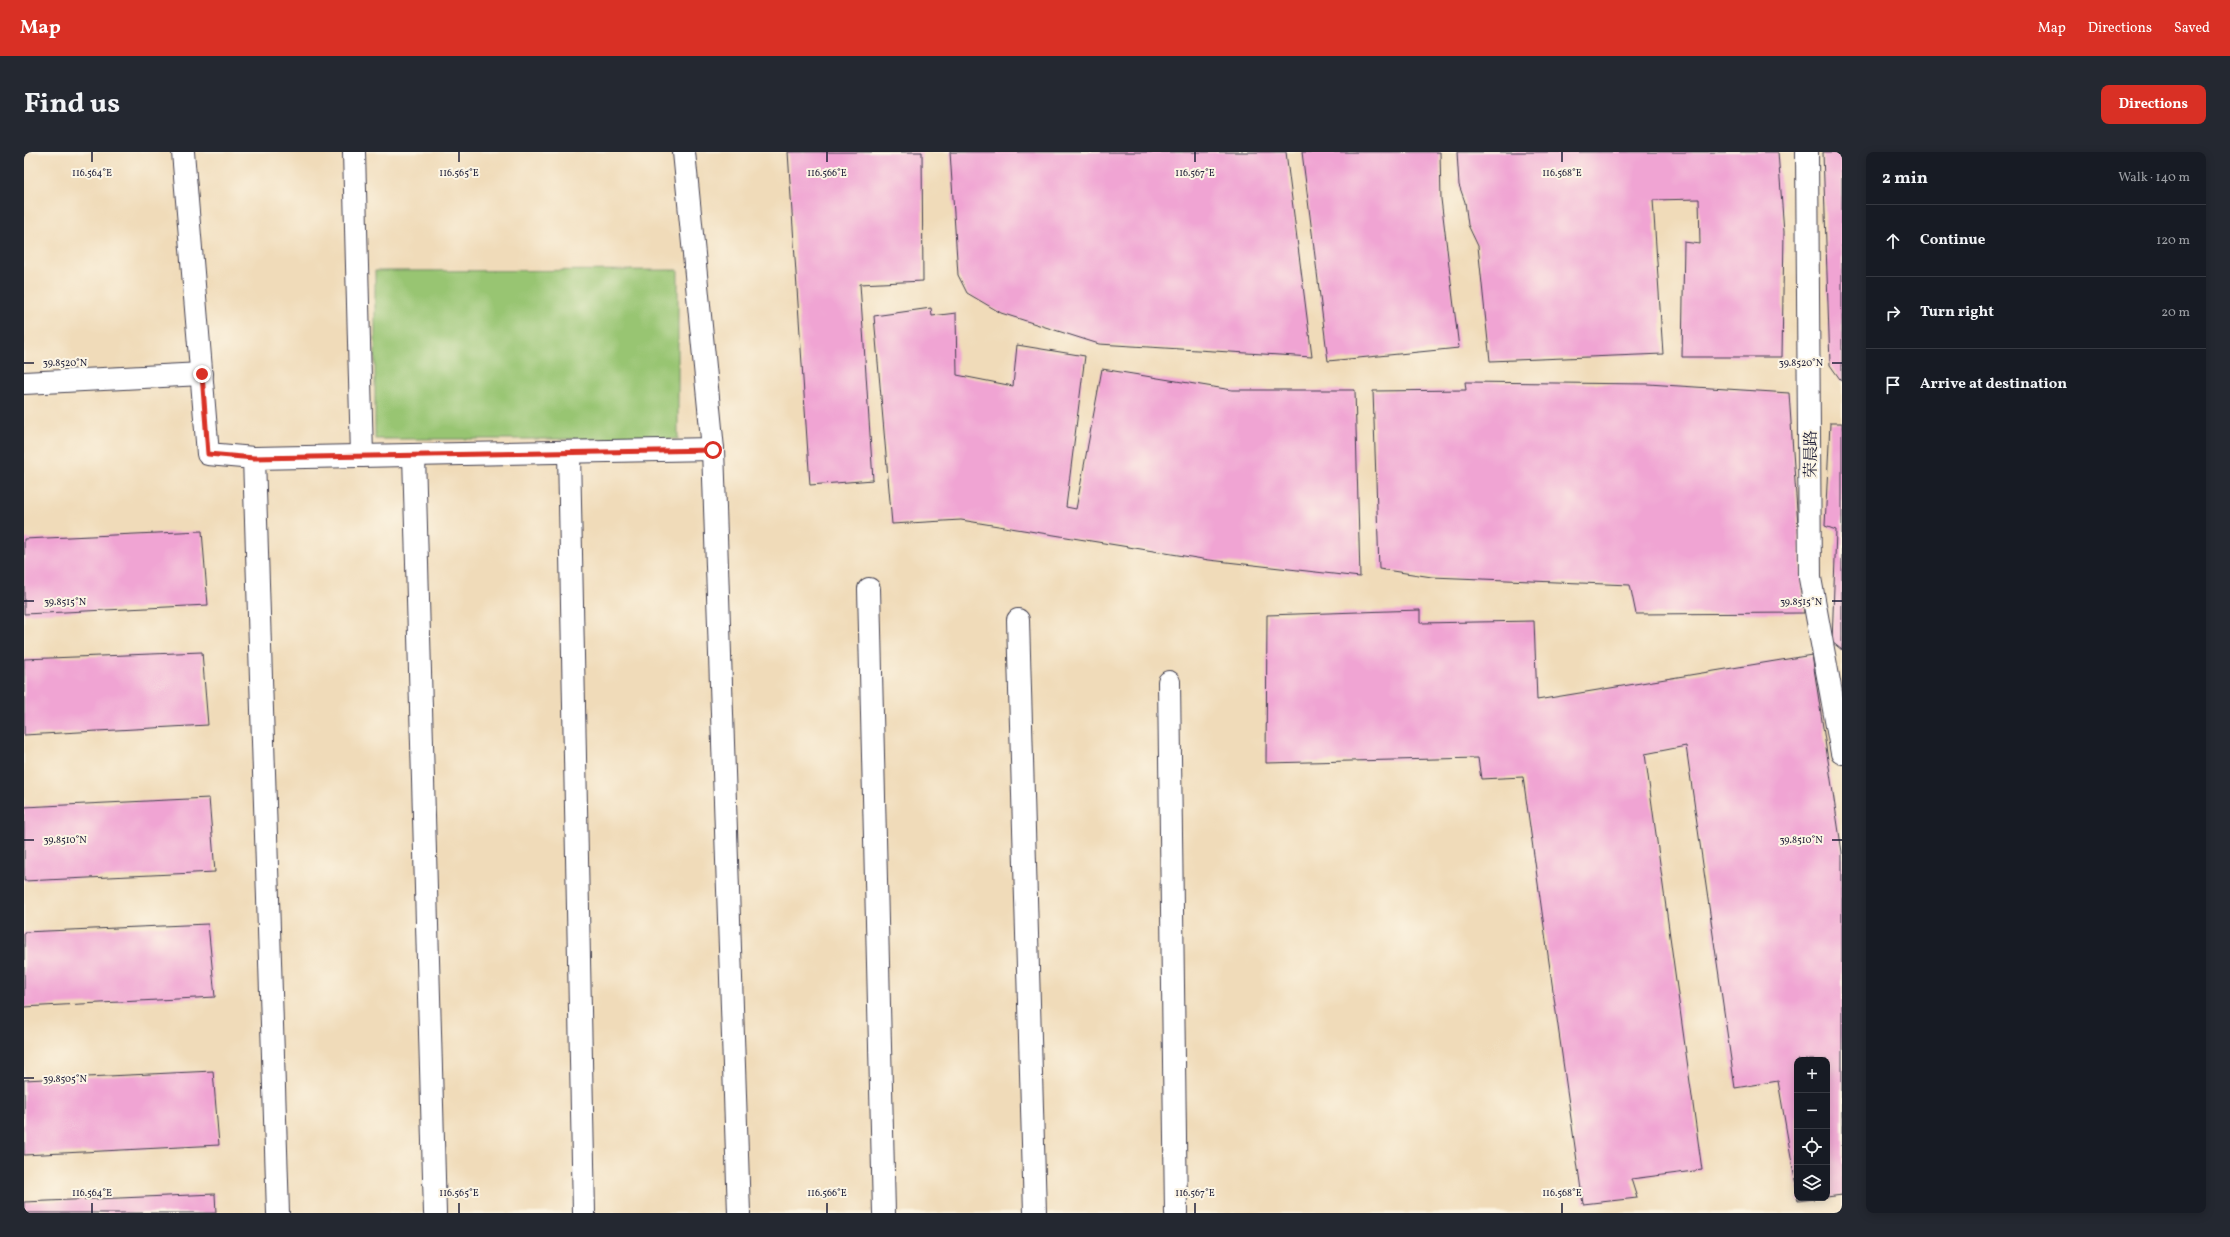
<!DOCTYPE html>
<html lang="en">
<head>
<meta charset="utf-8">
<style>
	body { margin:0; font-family:Vollkorn,"Noto Serif SC",serif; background:#242831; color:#f1f3f6 }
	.controls { position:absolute; right:12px; bottom:12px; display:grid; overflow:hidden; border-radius:8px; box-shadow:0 2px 10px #0003 }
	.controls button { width:36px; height:36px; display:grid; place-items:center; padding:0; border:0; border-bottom:1px solid #363941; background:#171b24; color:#f1f3f6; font:20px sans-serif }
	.stop { position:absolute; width:12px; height:12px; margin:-9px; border:3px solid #d93025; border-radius:50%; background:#fff }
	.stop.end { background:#d93025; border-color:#fff; box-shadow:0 1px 4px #0008 }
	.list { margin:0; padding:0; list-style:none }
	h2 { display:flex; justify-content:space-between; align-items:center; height:52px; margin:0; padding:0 16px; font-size:17px }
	h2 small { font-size:13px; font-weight:400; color:#9ea1a6 }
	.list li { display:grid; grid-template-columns:26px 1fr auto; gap:12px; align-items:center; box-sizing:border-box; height:72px; padding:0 16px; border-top:1px solid #363941 }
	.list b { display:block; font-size:15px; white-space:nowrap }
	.list em { font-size:13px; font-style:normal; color:#9ea1a6 }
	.icon { flex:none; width:22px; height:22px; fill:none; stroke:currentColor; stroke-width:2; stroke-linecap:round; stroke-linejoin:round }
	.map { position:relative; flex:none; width:1818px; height:1061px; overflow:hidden; border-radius:8px }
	header { display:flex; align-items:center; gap:24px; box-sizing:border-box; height:56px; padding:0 20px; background:#d93025; color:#fff }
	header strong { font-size:19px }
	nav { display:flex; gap:22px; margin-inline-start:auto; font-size:14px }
	.intro { display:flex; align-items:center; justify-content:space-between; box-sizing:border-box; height:96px; padding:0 24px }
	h1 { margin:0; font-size:28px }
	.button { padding:10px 18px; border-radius:8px; background:#d93025; color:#fff; font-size:14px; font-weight:700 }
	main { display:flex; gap:24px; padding:0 24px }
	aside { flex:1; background:#171b24; border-radius:8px; box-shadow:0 2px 10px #0003 }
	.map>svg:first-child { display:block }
</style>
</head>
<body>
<header>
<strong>Map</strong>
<nav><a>Map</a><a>Directions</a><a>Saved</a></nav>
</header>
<div class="intro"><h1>Find us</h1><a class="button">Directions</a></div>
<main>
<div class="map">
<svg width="1818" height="1061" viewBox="0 0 1818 1061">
	<rect width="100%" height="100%" fill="#fcf5e5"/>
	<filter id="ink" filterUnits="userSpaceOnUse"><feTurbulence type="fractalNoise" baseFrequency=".025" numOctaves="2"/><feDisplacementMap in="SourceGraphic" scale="8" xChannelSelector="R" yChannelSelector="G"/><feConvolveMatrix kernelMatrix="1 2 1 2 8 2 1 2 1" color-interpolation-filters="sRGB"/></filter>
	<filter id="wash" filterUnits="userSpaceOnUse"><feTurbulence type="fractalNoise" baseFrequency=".012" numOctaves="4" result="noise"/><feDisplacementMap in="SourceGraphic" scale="16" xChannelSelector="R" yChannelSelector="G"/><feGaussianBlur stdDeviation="0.9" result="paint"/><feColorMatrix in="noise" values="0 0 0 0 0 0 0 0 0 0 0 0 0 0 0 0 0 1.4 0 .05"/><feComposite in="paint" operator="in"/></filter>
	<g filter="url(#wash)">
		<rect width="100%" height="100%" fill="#f0dbb9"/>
		<!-- green -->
		<path fill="#98c572" stroke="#5d7456" d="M 654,118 L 654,287 L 351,287 L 351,119 Z"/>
		<g id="blocks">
			<!-- building -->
			<g fill="#f0a4d3">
				<path d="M 764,0 L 898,0 L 899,129 L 836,132 L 849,328 L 786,333 Z"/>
				<path d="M 926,0 L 1262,0 L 1288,205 L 1075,192 L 977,161 L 943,141 L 934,123 Z"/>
				<path d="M 1278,0 L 1416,0 L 1417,47 L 1435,196 L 1304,209 Z"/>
				<path d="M 1433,0 L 1754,0 L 1760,80 L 1758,205 L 1658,205 L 1660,90 L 1676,92 L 1675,47 L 1629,48 L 1639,202 L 1466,209 L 1454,94 L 1444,73 L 1441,50 L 1435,33 Z"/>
				<path d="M 1799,0 L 1818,0 L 1818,230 L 1806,213 Z"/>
				<path d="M 907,156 L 908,164 L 932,161 L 933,223 L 989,234 L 993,193 L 1061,204 L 1042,355 L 1052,357 L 1078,217 L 1208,238 L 1331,238 L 1336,425 L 1185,408 L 937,368 L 868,372 L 850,164 Z"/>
				<path d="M 1441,230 L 1624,232 L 1765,241 L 1780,461 L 1612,462 L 1606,433 L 1408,425 L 1355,417 L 1349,239 L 1442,238 Z"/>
				<path d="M 1806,271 L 1818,271 L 1818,498 L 1808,490 L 1812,378 L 1801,374 Z"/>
				<path d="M 178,379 L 184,453 L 0,462 L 0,387 Z"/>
				<path d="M 1396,458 L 1396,471 L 1510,469 L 1513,548 L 1788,503 L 1818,700 L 1818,1043 L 1803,1045 L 1803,908 L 1773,908 L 1773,1040 L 1754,929 L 1711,936 L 1662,594 L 1621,602 L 1678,1018 L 1607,1027 L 1613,1046 L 1559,1052 L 1499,625 L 1457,627 L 1454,606 L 1242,611 L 1243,463 Z"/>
				<path d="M 178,500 L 184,573 L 0,583 L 0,507 Z"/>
				<path d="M 185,646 L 191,720 L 0,729 L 0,655 Z"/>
				<path d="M 184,772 L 191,845 L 0,855 L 0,780 Z"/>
				<path d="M 189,919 L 195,993 L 0,1003 L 0,928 Z"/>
				<path d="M 191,1042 L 192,1061 L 0,1061 L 0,1050 Z"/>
				<path d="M 1773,1046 L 1789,1046 L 1790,1047 L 1774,1049 Z"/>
			</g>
		</g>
	</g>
	<g filter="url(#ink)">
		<use href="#blocks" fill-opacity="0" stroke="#413e4e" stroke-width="1"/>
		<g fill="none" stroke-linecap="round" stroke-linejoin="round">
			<defs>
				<g id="minor">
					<path d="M 159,0 L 184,302 L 230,306 L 254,1061"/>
					<path d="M 330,0 L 338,304"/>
					<path d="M 660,0 L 689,297 L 715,1061"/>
					<path d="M 1783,0 L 1786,426 L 1818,601"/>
					<path d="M 0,231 L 178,222"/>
					<path d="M 545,300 L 560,1061"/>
					<path d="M 390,303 L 411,1061"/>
					<path d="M 230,306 L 689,297"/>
					<path d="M 845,437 L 860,1061"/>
					<path d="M 994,468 L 1011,1061"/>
					<path d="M 1145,530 L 1152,1061"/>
				</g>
			</defs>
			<!-- minor casing -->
			<use href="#minor" stroke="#413e4e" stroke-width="24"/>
			<!-- minor -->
			<use href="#minor" stroke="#fff" stroke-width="22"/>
		</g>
	</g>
	<g fill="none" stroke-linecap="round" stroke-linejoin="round" filter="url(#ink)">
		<!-- route -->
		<path stroke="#d93025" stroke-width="5" d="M 178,222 L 184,302 L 230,306 L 689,298"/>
	</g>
	<!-- ticks -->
	<path fill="none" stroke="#22223b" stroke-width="1.5" d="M 68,0 L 68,10M 435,0 L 435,10M 803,0 L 803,10M 1171,0 L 1171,10M 1538,0 L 1538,10M 0,211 L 10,211M 1808,211 L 1818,211M 0,449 L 10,449M 1808,449 L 1818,449M 0,688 L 10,688M 1808,688 L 1818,688M 0,926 L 10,926M 68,1051 L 68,1061M 435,1051 L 435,1061M 803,1051 L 803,1061M 1171,1051 L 1171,1061M 1538,1051 L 1538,1061"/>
	<g text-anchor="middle" stroke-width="4" stroke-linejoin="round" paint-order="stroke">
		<!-- street labels -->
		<g font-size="16" fill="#22223b" stroke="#fcf5e5">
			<text transform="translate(1786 302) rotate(-90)" y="6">荣晨路</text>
		</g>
	</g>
	<g font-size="10" text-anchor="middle" fill="#22223b" stroke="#fcf5e5" stroke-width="4" stroke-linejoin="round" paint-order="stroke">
		<text x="68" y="24">116.564°E</text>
		<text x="435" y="24">116.565°E</text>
		<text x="803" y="24">116.566°E</text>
		<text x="1171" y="24">116.567°E</text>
		<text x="1538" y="24">116.568°E</text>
		<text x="41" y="214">39.8520°N</text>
		<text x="1777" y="214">39.8520°N</text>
		<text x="41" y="453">39.8515°N</text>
		<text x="1777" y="453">39.8515°N</text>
		<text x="41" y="691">39.8510°N</text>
		<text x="1777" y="691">39.8510°N</text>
		<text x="41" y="930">39.8505°N</text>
		<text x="68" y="1044">116.564°E</text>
		<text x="435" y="1044">116.565°E</text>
		<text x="803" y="1044">116.566°E</text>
		<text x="1171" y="1044">116.567°E</text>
		<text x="1538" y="1044">116.568°E</text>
	</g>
</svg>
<div class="controls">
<button>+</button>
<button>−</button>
<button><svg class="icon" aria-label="locate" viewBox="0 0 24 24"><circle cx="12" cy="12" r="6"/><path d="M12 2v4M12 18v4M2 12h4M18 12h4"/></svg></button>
<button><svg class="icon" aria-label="layers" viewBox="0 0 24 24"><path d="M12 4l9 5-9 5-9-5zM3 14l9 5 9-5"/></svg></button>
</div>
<div class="stop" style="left:689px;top:298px"></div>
<div class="stop end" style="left:178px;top:222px"></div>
</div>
<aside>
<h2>2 min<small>Walk · 140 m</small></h2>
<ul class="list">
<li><svg class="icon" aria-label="ahead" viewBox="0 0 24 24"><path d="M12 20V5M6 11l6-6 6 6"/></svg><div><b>Continue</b></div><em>120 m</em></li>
<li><svg class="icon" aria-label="right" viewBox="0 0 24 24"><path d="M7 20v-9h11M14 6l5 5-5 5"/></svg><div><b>Turn right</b></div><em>20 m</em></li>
<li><svg class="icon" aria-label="arrive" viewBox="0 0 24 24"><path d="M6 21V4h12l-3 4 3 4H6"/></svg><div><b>Arrive at destination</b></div></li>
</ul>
</aside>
</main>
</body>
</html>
